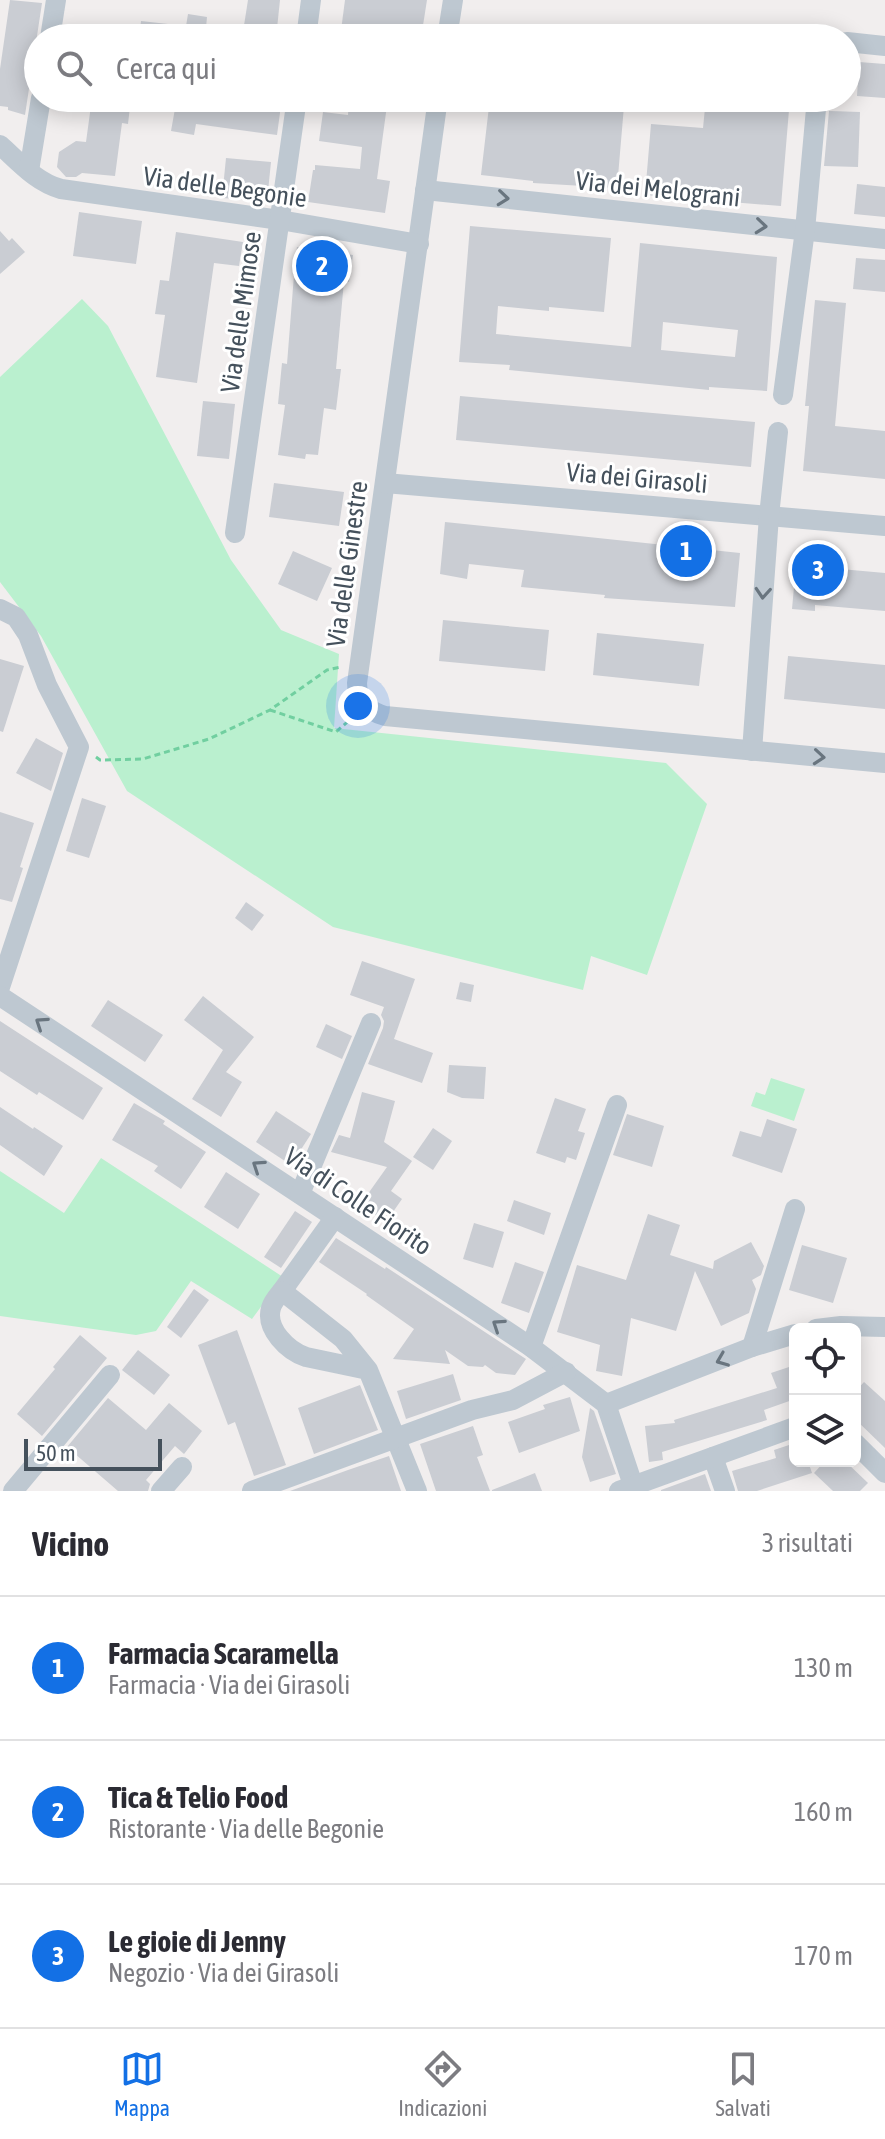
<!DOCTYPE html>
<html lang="it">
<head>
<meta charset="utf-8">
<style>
	body { margin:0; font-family:"Asap Condensed",sans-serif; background:#f7f7f7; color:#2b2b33 }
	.controls { position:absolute; right:24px; bottom:24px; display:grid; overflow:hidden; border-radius:12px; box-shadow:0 4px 20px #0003 }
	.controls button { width:72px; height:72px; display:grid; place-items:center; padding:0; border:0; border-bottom:2px solid #e1e1e2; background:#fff; color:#2b2b33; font:40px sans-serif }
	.scale { position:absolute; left:24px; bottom:20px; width:138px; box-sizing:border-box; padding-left:8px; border:4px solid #45515c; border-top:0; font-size:22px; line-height:28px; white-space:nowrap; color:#45515c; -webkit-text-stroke:6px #fff; paint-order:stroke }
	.you { position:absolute; left:358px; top:706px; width:28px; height:28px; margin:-20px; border:6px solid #fff; border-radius:50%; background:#1a73e8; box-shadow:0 0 0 12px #1a73e833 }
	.badge { display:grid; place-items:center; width:52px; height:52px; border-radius:50%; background:#1370e5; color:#fff; font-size:26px; font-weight:700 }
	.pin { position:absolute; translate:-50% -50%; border:4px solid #fff; box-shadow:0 2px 8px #0006 }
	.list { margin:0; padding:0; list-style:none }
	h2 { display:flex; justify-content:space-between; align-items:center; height:104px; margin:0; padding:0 32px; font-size:34px }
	h2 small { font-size:26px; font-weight:400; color:#7c7c81 }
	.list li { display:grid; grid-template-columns:52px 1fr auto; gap:24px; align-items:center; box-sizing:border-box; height:144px; padding:0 32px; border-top:2px solid #e1e1e2 }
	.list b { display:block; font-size:30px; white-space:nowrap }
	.list p { margin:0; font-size:26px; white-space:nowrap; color:#7c7c81 }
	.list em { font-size:26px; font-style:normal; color:#7c7c81 }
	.icon { flex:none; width:44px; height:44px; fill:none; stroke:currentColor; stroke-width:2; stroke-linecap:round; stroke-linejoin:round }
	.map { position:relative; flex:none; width:885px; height:1491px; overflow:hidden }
	.search { position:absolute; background:#fff; box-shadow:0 4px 20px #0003; left:24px; right:24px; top:24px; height:88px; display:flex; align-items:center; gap:20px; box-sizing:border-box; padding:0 28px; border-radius:44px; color:#7c7c81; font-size:30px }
	.sheet { height:536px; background:#fff }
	nav { display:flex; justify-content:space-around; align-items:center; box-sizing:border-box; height:112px; border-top:2px solid #e1e1e2; background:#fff; font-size:22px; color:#7c7c81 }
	nav a { display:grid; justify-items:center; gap:4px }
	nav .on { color:#1370e5 }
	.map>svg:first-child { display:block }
</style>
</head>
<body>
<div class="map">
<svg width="885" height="1491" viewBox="0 0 885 1491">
	<rect width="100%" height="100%" fill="#f1eeee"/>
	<!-- green -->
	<g fill="#baf0cf">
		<path d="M 82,299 L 108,326 L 231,560 L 281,630 L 339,654 L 334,728 L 666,763 L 707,804 L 647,975 L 591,956 L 583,990 L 333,927 L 127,791 L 41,636 L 0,582 L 0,377 Z"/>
		<path d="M 771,1078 L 805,1089 L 794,1121 L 751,1106 L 756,1092 L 765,1095 Z"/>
		<path d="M 101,1158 L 283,1277 L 252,1319 L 191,1281 L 156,1331 L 136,1335 L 0,1316 L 0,1171 L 64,1213 Z"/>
	</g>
	<!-- building -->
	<g fill="#cacdd3" fill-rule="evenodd">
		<path d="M 10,0 L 42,3 L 25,115 L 8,110 L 8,107 L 0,106 L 0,69 Z"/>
		<path d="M 248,0 L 280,0 L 276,38 L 242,38 Z"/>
		<path d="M 345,0 L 427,0 L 421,38 L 340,38 Z"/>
		<path d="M 188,14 L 207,17 L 205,38 L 139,38 L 141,21 L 186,26 Z"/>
		<path d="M 859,62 L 885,64 L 885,98 L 857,96 Z"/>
		<path d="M 92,98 L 131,98 L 128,124 L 122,123 L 115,176 L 82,173 L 76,177 L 66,177 L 57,167 L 59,152 L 76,141 L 86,142 Z"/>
		<path d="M 224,98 L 282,98 L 277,135 L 196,124 L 194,135 L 171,131 L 176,103 L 223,110 Z"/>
		<path d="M 349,98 L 388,98 L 377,179 L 390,181 L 385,213 L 308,202 L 313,170 L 315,170 L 315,165 L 360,169 L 362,147 L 319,141 L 323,112 L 348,115 Z"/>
		<path d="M 490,98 L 520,98 L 520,106 L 592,112 L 592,104 L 624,106 L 617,188 L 533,183 L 533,181 L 481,175 Z"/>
		<path d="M 706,98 L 790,98 L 781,206 L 645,195 L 651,124 L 703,128 Z"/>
		<path d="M 829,111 L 860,112 L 858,167 L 824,166 Z"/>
		<path d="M 226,158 L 271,162 L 267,201 L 222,198 Z"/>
		<path d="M 857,184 L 885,187 L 885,217 L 854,214 Z"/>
		<path d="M 79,212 L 142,221 L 136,264 L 73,256 Z"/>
		<path d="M 470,226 L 611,238 L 604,312 L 549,307 L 549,311 L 498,306 L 496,334 L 631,347 L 640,243 L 777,257 L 767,391 L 709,387 L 709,390 L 509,370 L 510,365 L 459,362 ZM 663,322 L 738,330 L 735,357 L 661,350 Z"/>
		<path d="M 0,231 L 9,241 L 12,238 L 25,252 L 0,274 Z"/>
		<path d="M 176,232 L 243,242 L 239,266 L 214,263 L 197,383 L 156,377 L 165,315 L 155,314 L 160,280 L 169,281 Z"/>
		<path d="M 297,247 L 353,255 L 349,282 L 344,281 L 336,369 L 341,369 L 336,410 L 324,408 L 318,455 L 306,454 L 305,459 L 278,455 L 285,405 L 278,404 L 282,363 L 287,364 L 294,275 L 293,275 Z"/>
		<path d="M 856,258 L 885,260 L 885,292 L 853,289 Z"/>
		<path d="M 815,300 L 846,303 L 835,426 L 885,431 L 885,479 L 803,471 L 809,406 L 805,406 Z"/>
		<path d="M 460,396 L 755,422 L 751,467 L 456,440 Z"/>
		<path d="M 203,401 L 235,404 L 229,459 L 197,456 Z"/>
		<path d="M 274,483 L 344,492 L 339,526 L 269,517 Z"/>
		<path d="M 445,522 L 740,553 L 735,607 L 604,598 L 605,595 L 521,587 L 524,570 L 469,564 L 467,579 L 440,574 Z"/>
		<path d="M 293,551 L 332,568 L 317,601 L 278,584 Z"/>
		<path d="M 796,565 L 885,573 L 885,611 L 815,605 L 815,611 L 792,609 Z"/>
		<path d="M 443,620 L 549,630 L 545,671 L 439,661 Z"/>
		<path d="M 597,633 L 704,644 L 699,686 L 593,675 Z"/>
		<path d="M 788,656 L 885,665 L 885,709 L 784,699 Z"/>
		<path d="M 0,659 L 24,666 L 3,732 L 0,731 Z"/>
		<path d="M 36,738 L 63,753 L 51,791 L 16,773 Z"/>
		<path d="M 82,798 L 106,806 L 89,858 L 66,851 Z"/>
		<path d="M 0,812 L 34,823 L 20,867 L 23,868 L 12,902 L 0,899 Z"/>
		<path d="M 246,902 L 264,915 L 252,931 L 235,918 Z"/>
		<path d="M 362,961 L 415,979 L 394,1039 L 433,1053 L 422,1083 L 368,1064 L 383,1028 L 384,1021 L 381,1015 L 384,1007 L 350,995 Z"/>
		<path d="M 460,982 L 474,985 L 471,1002 L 456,999 Z"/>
		<path d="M 203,996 L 254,1037 L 226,1072 L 242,1082 L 221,1117 L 192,1099 L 223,1050 L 184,1020 Z"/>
		<path d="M 108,1000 L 163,1035 L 145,1062 L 91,1026 Z"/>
		<path d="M 0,1021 L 103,1088 L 83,1120 L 39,1092 L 37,1095 L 0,1071 Z"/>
		<path d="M 326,1024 L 352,1036 L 342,1059 L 316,1047 Z"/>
		<path d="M 449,1065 L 486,1067 L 484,1099 L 462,1098 L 447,1092 Z"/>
		<path d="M 362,1092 L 395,1101 L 384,1142 L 412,1161 L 391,1191 L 402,1199 L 386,1222 L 360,1205 L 387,1167 L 331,1152 L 339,1135 L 350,1138 Z"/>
		<path d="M 555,1098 L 586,1109 L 578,1131 L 585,1133 L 576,1160 L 567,1157 L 565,1163 L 536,1153 Z"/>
		<path d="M 134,1103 L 165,1121 L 163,1124 L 206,1152 L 181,1189 L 154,1171 L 158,1166 L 112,1140 Z"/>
		<path d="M 0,1107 L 33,1129 L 34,1127 L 63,1146 L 44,1176 L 0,1145 Z"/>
		<path d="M 276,1111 L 311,1134 L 291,1165 L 256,1142 Z"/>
		<path d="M 627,1114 L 664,1126 L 652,1167 L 613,1155 Z"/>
		<path d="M 767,1119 L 797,1129 L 782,1173 L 732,1156 L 740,1131 L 761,1137 Z"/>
		<path d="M 433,1128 L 452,1141 L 433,1170 L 413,1157 Z"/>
		<path d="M 226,1172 L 260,1194 L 238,1229 L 204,1207 Z"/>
		<path d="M 514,1200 L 551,1213 L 544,1235 L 507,1221 Z"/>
		<path d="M 295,1211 L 312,1222 L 281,1268 L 264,1257 Z"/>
		<path d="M 648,1214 L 680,1225 L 670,1255 L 713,1269 L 714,1261 L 751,1242 L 764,1266 L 761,1275 L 752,1280 L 756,1289 L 749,1313 L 721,1326 L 695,1271 L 676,1331 L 631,1318 L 622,1376 L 596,1371 L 600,1345 L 557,1332 L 577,1265 L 626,1280 Z"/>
		<path d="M 474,1223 L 504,1232 L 493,1268 L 463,1259 Z"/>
		<path d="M 336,1238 L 385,1269 L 386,1267 L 526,1359 L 515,1375 L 496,1373 L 485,1365 L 483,1367 L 468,1366 L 445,1350 L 450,1364 L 393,1359 L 414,1329 L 366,1295 L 367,1294 L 319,1262 Z"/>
		<path d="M 802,1245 L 847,1258 L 833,1303 L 789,1290 Z"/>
		<path d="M 515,1262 L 544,1272 L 529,1313 L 501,1303 Z"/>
		<path d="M 194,1289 L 209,1300 L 181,1338 L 167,1327 Z"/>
		<path d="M 237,1330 L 286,1465 L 254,1476 L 235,1422 L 228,1425 L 198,1345 Z"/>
		<path d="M 80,1335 L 107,1358 L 42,1436 L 17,1414 L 55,1369 L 53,1367 Z"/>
		<path d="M 138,1350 L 170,1375 L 154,1395 L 122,1370 Z"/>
		<path d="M 795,1365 L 795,1399 L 764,1410 L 767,1420 L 662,1452 L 663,1460 L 649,1462 L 645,1426 L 675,1423 L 674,1420 L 777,1388 L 771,1373 Z"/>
		<path d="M 453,1374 L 461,1400 L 406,1419 L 397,1391 Z"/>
		<path d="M 864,1382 L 885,1401 L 885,1448 L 855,1419 L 855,1392 Z"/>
		<path d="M 360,1385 L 378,1430 L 314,1454 L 298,1408 Z"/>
		<path d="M 570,1397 L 580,1431 L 519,1453 L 508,1422 L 545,1409 L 543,1405 Z"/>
		<path d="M 108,1398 L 146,1430 L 169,1403 L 202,1431 L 184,1454 L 175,1446 L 146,1480 L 150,1484 L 148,1491 L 118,1491 L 67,1447 Z"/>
		<path d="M 590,1408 L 594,1411 L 616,1474 L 590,1482 L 582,1457 Z"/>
		<path d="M 473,1426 L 483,1455 L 477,1457 L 490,1491 L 436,1491 L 420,1444 Z"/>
		<path d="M 795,1443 L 795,1461 L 808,1461 L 812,1473 L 757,1491 L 738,1491 L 732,1471 L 776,1458 L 774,1450 Z"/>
		<path d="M 389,1456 L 401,1491 L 290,1491 L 348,1470 Z"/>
		<path d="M 825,1461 L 845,1461 L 868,1483 L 860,1491 L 833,1491 L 814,1473 Z"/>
		<path d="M 535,1473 L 542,1491 L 492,1491 L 492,1490 Z"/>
		<path d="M 705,1474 L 711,1491 L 661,1491 L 661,1490 Z"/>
	</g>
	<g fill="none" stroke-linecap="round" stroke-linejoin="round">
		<!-- path -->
		<g stroke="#71cfa0" stroke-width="3" stroke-dasharray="6 4" stroke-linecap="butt">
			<path d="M 270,710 L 336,732 L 353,717"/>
			<path d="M 96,757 L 100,760 L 143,759 L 209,739 L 270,710 L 327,670 L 341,667"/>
		</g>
		<!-- minor -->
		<g stroke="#bec8d1" stroke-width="20">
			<path d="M 50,38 L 56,0"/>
			<path d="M 306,38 L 311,0"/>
			<path d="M 447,38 L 453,0"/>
			<path d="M 847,42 L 885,46"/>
			<path d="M 438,98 L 357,683 C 357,701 368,711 385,716 L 885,763"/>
			<path d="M 0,145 C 19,162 36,182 61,189 L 280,220 L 419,244"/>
			<path d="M 29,171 L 41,98"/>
			<path d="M 425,190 L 885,239"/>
			<path d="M 783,395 L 805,230 L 817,98"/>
			<path d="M 385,483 L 885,526"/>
			<path d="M 235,533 L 297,98"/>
			<path d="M 0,609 L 16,617 L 28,635 L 47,685 L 79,747 L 0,987"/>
			<path d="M 752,751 L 769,516 L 778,432"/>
			<path d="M 0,996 L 531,1347 L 606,1404 L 635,1491"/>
			<path d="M 300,1194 L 371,1023"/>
			<path d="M 282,1291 L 335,1217"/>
			<path d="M 816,1329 L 841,1326 L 885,1327"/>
			<path d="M 531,1347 L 617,1105"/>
			<path d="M 752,1347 L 795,1209"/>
			<path d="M 368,1370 L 306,1357 C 288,1351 265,1329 271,1308 C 273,1301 278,1296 282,1291 L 343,1339 L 368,1370 L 417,1491"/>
			<path d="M 606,1404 L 752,1347 L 795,1334"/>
			<path d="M 855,1443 L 885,1473"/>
			<path d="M 713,1457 L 725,1491"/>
			<path d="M 13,1491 L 110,1375"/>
			<path d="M 161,1491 L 182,1467"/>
			<path d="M 252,1491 L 472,1410 L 513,1400 L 566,1372"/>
			<path d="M 619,1491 L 795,1427"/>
		</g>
	</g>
	<!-- one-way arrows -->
	<defs><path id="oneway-chevron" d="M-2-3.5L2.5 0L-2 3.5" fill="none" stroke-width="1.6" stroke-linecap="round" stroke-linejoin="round" transform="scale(2)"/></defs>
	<g stroke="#69757f">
		<use href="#oneway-chevron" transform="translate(503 198) rotate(6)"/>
		<use href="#oneway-chevron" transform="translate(761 226) rotate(6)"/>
		<use href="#oneway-chevron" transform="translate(763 593) rotate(94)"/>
		<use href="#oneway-chevron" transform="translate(819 757) rotate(5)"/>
		<use href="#oneway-chevron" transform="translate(41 1023) rotate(-146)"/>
		<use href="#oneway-chevron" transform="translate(258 1166) rotate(-146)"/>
		<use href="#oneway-chevron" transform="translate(498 1325) rotate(-146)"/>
		<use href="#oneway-chevron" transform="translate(722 1360) rotate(158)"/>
	</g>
	<g text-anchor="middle" stroke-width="6" stroke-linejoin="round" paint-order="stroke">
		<!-- street labels -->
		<g font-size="26" fill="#45515c" stroke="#fff">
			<text transform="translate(225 187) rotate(8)" y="9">Via delle Begonie</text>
			<text transform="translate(658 189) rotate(6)" y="9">Via dei Melograni</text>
			<text transform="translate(241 312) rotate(-82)" y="9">Via delle Mimose</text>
			<text transform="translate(637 478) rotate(5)" y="9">Via dei Girasoli</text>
			<text transform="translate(347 564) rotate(-82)" y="9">Via delle Ginestre</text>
			<text transform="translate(358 1201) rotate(34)" y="9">Via di Colle Fiorito</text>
		</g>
	</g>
</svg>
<div class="controls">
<button><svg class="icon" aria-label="locate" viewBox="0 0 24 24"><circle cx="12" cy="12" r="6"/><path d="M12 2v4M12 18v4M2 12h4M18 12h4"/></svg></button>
<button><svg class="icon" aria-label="layers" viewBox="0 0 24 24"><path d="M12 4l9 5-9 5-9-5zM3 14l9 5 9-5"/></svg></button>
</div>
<div class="scale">50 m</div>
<div class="you"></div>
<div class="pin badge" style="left:686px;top:551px">1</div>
<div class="pin badge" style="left:322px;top:266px">2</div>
<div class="pin badge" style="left:818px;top:570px">3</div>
<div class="search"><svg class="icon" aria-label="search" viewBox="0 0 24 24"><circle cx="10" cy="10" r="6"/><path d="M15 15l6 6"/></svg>Cerca qui</div>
</div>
<section class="sheet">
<h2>Vicino<small>3 risultati</small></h2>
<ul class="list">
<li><span class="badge">1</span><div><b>Farmacia Scaramella</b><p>Farmacia · Via dei Girasoli</p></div><em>130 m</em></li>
<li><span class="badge">2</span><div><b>Tica &amp; Telio Food</b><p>Ristorante · Via delle Begonie</p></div><em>160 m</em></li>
<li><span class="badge">3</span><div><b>Le gioie di Jenny</b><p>Negozio · Via dei Girasoli</p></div><em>170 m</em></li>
</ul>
</section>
<nav>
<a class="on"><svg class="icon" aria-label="map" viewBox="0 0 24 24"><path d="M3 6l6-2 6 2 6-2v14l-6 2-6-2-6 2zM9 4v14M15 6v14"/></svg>Mappa</a>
<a><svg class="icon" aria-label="directions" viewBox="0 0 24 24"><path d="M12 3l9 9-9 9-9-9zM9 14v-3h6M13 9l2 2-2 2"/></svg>Indicazioni</a>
<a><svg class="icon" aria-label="saved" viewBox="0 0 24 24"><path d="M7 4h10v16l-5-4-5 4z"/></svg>Salvati</a>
</nav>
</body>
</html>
